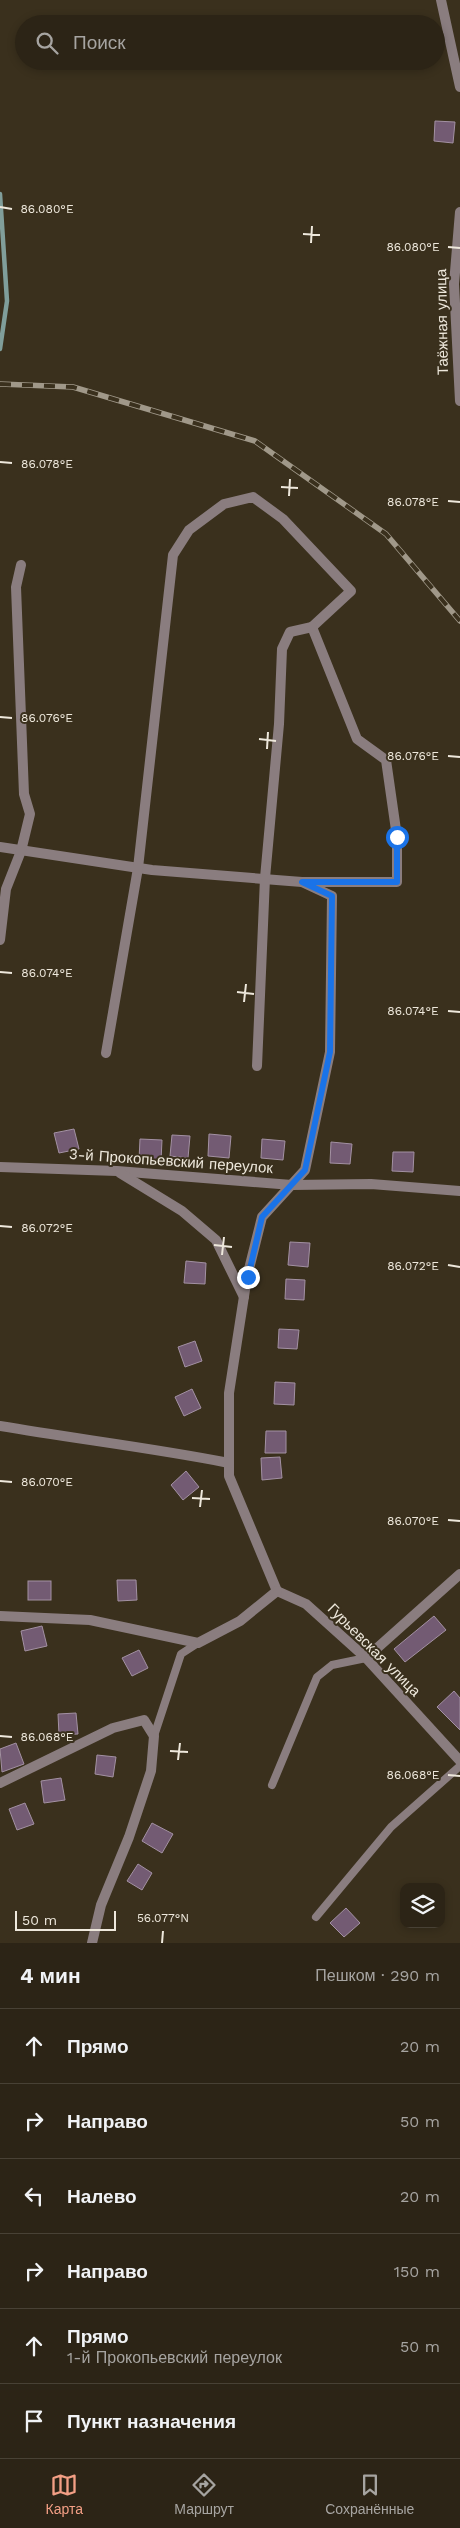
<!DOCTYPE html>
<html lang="ru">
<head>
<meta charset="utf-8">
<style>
	body { margin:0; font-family:"Work Sans",sans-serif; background:#383023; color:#f1f3f6 }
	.controls { position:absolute; right:15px; bottom:15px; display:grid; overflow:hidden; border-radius:10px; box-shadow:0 2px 8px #0003 }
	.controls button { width:45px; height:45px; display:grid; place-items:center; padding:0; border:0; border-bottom:1px solid #484135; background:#2c2416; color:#f1f3f6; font:25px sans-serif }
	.scale { position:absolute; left:15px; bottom:12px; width:101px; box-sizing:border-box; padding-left:5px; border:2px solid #eee8dc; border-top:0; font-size:14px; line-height:18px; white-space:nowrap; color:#eee8dc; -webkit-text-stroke:4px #3a301d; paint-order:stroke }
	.stop { position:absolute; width:15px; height:15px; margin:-11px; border:4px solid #1a73e8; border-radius:50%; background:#fff }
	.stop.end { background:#1a73e8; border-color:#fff; box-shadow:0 1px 5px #0008 }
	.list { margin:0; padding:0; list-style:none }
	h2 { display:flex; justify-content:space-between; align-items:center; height:65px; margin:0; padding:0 20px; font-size:21px }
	h2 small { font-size:16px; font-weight:400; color:#a6a4a1 }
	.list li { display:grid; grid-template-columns:32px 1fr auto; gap:15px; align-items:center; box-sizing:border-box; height:75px; padding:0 20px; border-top:1px solid #484135 }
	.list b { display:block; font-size:19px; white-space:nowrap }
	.list p { margin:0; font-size:16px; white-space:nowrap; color:#a6a4a1 }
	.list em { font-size:16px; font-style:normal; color:#a6a4a1 }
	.icon { flex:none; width:28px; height:28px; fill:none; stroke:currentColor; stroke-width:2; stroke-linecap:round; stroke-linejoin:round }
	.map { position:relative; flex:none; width:460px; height:1943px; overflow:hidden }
	.search { position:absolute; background:#2c2416; box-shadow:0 2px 8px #0003; left:15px; right:15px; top:15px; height:55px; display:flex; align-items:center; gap:12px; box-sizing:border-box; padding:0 18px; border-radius:28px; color:#a6a4a1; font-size:19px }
	.sheet { height:515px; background:#2c2416 }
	nav { display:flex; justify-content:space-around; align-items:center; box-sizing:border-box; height:70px; border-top:1px solid #484135; background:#2c2416; font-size:14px; color:#a6a4a1 }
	nav a { display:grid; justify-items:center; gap:2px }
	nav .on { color:#f39f85 }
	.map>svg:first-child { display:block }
</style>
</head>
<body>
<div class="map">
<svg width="460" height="1943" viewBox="0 0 460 1943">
	<rect width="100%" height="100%" fill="#3a301d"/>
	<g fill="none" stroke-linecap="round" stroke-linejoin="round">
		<!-- stream -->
		<path stroke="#809e9a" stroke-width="4.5" d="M 0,194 L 7,301 L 0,349"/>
	</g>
	<!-- building -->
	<g fill="#735b73" stroke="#a391a3">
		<path d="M 435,121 L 455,122 L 453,143 L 434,141 Z"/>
		<path d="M 74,1129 L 79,1149 L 59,1153 L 54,1133 Z"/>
		<path d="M 209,1134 L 231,1136 L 229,1158 L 208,1156 Z"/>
		<path d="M 172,1135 L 190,1136 L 188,1158 L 170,1156 Z"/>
		<path d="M 140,1139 L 162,1140 L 161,1161 L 139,1160 Z"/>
		<path d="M 262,1139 L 285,1141 L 283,1160 L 261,1158 Z"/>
		<path d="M 331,1142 L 352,1144 L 350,1164 L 330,1163 Z"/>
		<path d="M 393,1152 L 414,1152 L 413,1172 L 392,1171 Z"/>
		<path d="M 290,1242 L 310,1243 L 308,1267 L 288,1265 Z"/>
		<path d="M 186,1261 L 206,1263 L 205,1284 L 184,1283 Z"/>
		<path d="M 286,1279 L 305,1280 L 304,1300 L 285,1299 Z"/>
		<path d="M 279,1329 L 299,1330 L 297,1349 L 278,1348 Z"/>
		<path d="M 195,1341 L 202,1361 L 185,1367 L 178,1347 Z"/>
		<path d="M 275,1382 L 295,1383 L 294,1405 L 274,1404 Z"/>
		<path d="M 192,1389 L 201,1408 L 184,1416 L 175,1397 Z"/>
		<path d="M 266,1431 L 286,1431 L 286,1453 L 265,1453 Z"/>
		<path d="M 280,1457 L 282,1478 L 262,1480 L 261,1458 Z"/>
		<path d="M 186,1471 L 199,1487 L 183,1500 L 171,1485 Z"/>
		<path d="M 117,1580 L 136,1580 L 137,1600 L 118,1601 Z"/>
		<rect x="28" y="1581" width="23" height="19"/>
		<path d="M 434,1616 L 446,1630 L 405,1662 L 394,1649 Z"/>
		<path d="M 42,1626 L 47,1646 L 25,1651 L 21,1631 Z"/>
		<path d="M 139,1650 L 148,1668 L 132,1676 L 122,1658 Z"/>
		<path d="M 454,1691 L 460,1698 L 460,1730 L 437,1707 Z"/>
		<path d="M 76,1713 L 78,1734 L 59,1735 L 58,1714 Z"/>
		<path d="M 16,1743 L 24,1764 L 2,1772 L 0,1749 Z"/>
		<path d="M 97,1755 L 116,1757 L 113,1777 L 95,1774 Z"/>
		<path d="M 61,1778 L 65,1800 L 44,1803 L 41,1781 Z"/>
		<path d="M 25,1803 L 34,1824 L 17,1830 L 9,1809 Z"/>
		<path d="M 152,1823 L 173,1834 L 162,1853 L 142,1841 Z"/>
		<path d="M 138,1864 L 152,1873 L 142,1890 L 127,1881 Z"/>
		<path d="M 346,1908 L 360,1923 L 344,1937 L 330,1923 Z"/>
	</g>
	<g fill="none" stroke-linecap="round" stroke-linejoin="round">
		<!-- service -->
		<g stroke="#8a7d7f" stroke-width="8">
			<path d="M 154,1736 L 181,1654 L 198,1643"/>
			<path d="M 272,1785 L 317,1677 L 332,1665 L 366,1658"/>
			<path d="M 316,1917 L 391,1827 L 460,1766"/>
		</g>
		<!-- minor -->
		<g stroke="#8a7d7f" stroke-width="10">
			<path d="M 441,0 L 460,87"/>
			<path d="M 460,212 L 454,284 L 460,401"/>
			<path d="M 0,847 L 152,870 L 302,882 L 332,896 L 330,1052 L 305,1170 L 262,1217 L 247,1277 L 229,1393 L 229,1476 L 277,1591"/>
			<path d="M 0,940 L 6,889 L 21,851 L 30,814 L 24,794 L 16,587 L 21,565"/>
			<path d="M 106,1053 L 138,868 L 173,555 L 189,530 L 224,504 L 253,497 L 283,519 L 351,591 L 312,627 L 357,739 L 386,760 L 397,837 L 397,882 L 302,882"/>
			<path d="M 257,1066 L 265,878 L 279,724 L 282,649 L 290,632 L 312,627"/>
			<path d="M 0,1167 L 117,1171 L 292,1185 L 371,1184 L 460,1191"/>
			<path d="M 120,1173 L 182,1211 L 216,1240 L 244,1297"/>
			<path d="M 0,1426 C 76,1439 153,1448 229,1463"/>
			<path d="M 277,1591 L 306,1604 L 366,1658 L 460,1761"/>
			<path d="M 0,1616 L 90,1620 L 198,1643 L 240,1621 L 277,1591"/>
			<path d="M 366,1658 L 460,1574"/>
			<path d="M 0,1783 L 113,1728 L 144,1720 L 154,1736 L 151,1771 L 129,1837 L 101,1905 L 92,1943"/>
		</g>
		<defs>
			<path id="rail" d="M 0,384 L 73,387 L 255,441 L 386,534 L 460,621"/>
		</defs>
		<!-- rail casing -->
		<use href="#rail" stroke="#a09889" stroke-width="5.5"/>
		<!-- rail -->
		<use href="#rail" stroke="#3a301d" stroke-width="4" stroke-dasharray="11" stroke-linecap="butt"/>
	</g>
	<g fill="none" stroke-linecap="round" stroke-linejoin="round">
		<!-- route -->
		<path stroke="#1a73e8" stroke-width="6" d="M 248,1277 L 262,1217 L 305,1170 L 330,1052 L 332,896 L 302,882 L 397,882 L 397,837"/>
	</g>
	<!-- ticks -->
	<path fill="none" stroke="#eee8dc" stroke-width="2" d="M 0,207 L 12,209M 303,234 L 320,235M 311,243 L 312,226M 448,247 L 460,248M 0,462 L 12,463M 281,487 L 298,488M 289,496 L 290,479M 448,501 L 460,502M 0,717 L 12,718M 259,739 L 276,741M 267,749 L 268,732M 448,756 L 460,757M 0,972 L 12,973M 237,992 L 254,994M 244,1002 L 246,984M 448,1011 L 460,1012M 0,1226 L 12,1227M 214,1245 L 232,1247M 222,1255 L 224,1237M 448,1265 L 460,1267M 0,1481 L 12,1482M 192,1498 L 210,1499M 200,1507 L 202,1490M 448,1520 L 460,1521M 0,1736 L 12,1737M 170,1751 L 188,1752M 178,1760 L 180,1743M 448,1775 L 460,1776M 162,1943 L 163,1931"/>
	<g text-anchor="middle" stroke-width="4" stroke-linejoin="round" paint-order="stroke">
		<!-- street labels -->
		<g font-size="15" fill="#eee8dc" stroke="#3a301d">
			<text transform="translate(442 322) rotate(-91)" y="5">Таёжная улица</text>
			<text transform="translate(171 1161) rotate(4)" y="5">3-й Прокопьевский переулок</text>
			<text transform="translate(374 1650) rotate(45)" y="5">Гурьевская улица</text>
		</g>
	</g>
	<g font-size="12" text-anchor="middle" fill="#eee8dc" stroke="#3a301d" stroke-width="4" stroke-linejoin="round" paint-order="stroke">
		<text x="47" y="213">86.080°E</text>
		<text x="413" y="251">86.080°E</text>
		<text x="47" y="468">86.078°E</text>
		<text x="413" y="506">86.078°E</text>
		<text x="47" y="722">86.076°E</text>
		<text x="413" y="760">86.076°E</text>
		<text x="47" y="977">86.074°E</text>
		<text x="413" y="1015">86.074°E</text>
		<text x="47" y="1232">86.072°E</text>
		<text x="413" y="1270">86.072°E</text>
		<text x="47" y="1486">86.070°E</text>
		<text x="413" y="1525">86.070°E</text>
		<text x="47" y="1741">86.068°E</text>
		<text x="413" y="1779">86.068°E</text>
		<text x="163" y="1922">56.077°N</text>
	</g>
</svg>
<div class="controls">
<button><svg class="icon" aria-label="layers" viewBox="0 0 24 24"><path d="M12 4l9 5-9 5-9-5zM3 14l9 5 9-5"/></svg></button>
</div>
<div class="scale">50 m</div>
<div class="stop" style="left:397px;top:837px"></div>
<div class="stop end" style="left:248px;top:1277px"></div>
<div class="search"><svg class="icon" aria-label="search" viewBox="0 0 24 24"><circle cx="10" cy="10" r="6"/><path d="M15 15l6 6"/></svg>Поиск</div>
</div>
<section class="sheet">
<h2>4 мин<small>Пешком · 290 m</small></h2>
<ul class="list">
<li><svg class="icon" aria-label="ahead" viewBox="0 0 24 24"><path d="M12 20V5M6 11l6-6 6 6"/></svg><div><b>Прямо</b></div><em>20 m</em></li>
<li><svg class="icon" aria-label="right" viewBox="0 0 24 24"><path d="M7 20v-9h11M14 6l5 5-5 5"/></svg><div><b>Направо</b></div><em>50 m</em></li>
<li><svg class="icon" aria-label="left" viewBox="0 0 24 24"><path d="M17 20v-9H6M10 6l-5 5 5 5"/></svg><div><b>Налево</b></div><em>20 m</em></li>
<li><svg class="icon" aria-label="right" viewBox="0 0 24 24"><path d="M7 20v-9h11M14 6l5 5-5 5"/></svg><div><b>Направо</b></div><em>150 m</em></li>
<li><svg class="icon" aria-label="ahead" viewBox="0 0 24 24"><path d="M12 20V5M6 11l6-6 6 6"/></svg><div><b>Прямо</b><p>1-й Прокопьевский переулок</p></div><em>50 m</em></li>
<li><svg class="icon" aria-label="arrive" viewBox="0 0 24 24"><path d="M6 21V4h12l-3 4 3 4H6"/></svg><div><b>Пункт назначения</b></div></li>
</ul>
</section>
<nav>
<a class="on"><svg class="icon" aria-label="map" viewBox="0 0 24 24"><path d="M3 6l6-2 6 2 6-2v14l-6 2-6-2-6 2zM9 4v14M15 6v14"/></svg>Карта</a>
<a><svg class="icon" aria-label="directions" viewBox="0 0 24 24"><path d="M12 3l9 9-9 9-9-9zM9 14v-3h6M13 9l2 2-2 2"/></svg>Маршрут</a>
<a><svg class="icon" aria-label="saved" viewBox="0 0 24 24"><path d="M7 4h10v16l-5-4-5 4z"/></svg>Сохранённые</a>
</nav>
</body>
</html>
